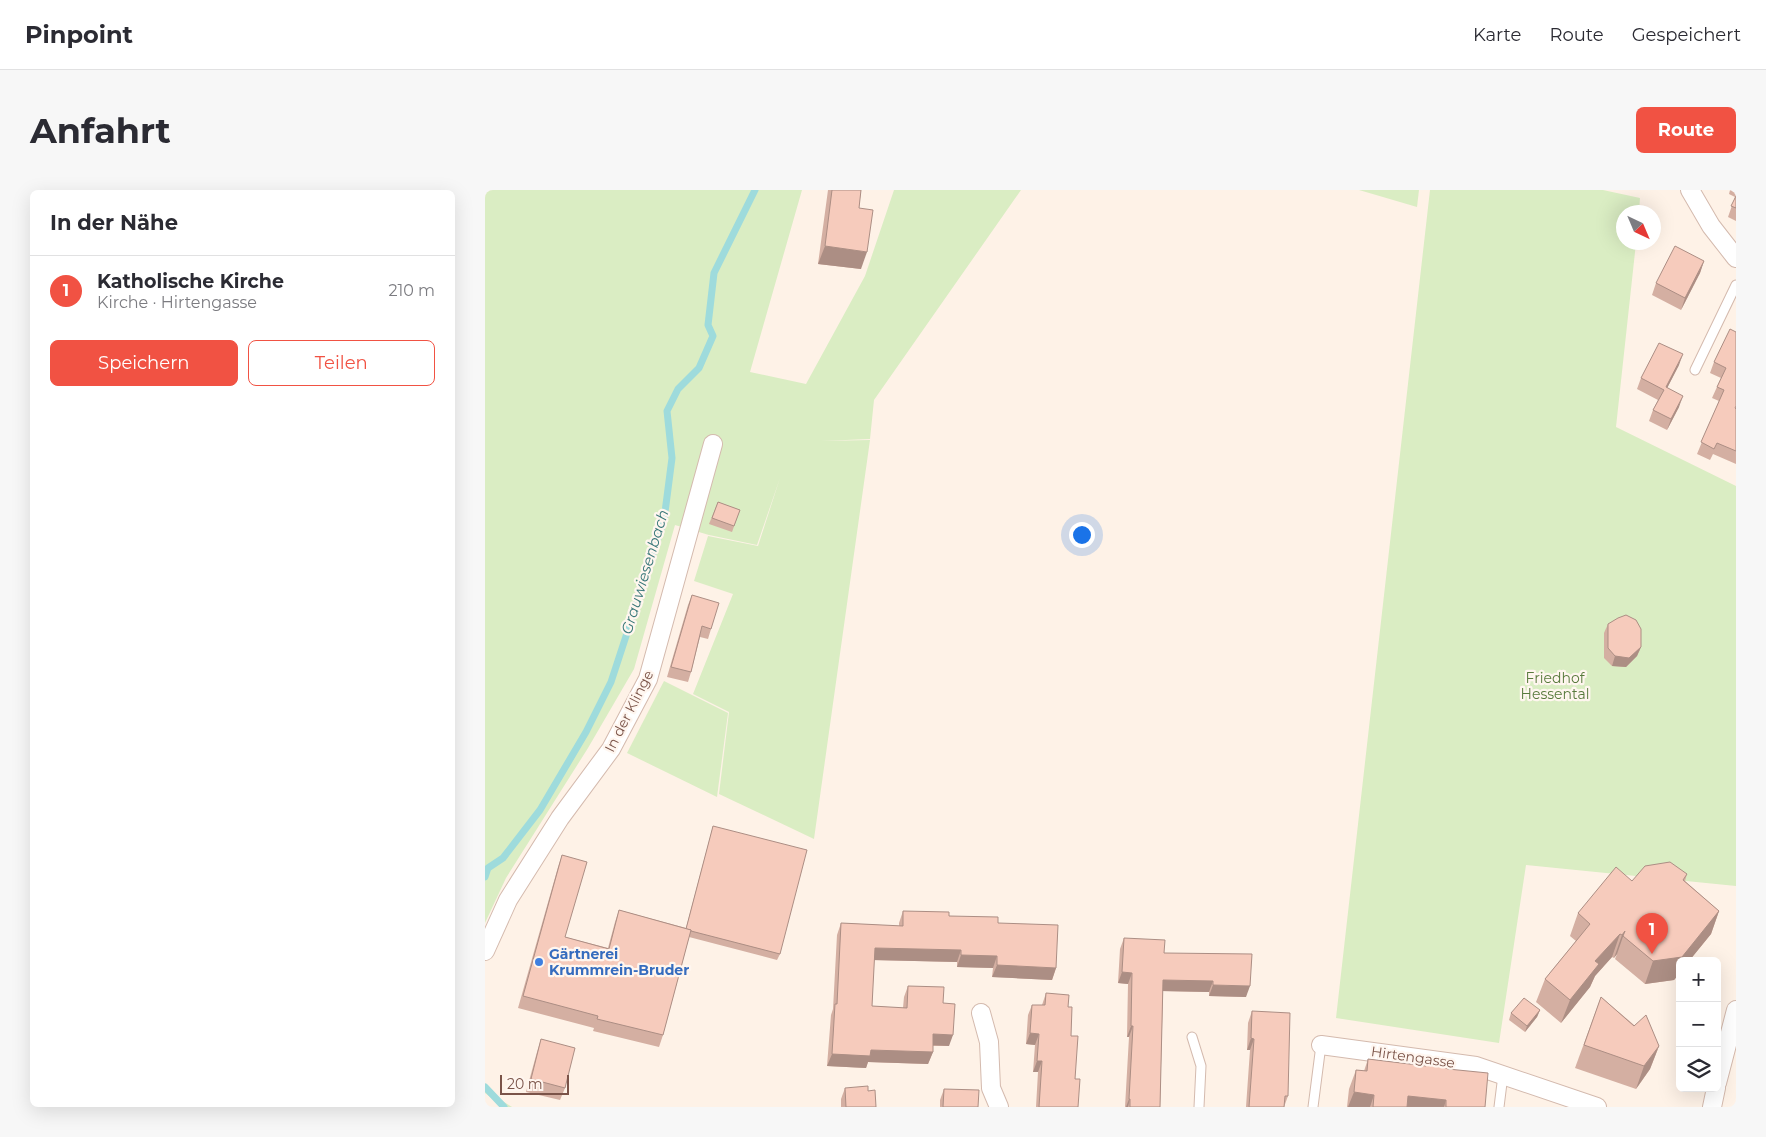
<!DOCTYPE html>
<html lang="de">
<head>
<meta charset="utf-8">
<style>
	body { margin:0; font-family:Montserrat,sans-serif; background:#f7f7f7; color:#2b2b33 }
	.controls { position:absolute; right:15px; bottom:15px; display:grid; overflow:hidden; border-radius:8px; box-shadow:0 5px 20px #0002 }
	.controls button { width:45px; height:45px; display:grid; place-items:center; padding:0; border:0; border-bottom:1px solid #e1e1e2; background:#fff; color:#2b2b33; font:25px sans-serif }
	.compass { position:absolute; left:1131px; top:15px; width:45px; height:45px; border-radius:50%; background:#fff; box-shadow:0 5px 20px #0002; rotate:136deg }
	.scale { position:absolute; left:15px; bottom:12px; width:69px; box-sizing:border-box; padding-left:5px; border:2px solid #7a5348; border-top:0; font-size:14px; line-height:18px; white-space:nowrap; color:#7a5348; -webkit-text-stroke:4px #fff6ef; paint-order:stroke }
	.you { position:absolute; left:596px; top:344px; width:18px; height:18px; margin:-12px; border:4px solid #fff; border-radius:50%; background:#1a73e8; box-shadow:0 0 0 8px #1a73e833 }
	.badge { display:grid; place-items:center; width:32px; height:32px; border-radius:50%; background:#f15243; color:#fff; font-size:16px; font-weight:700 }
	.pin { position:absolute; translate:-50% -41px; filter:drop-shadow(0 1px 2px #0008) }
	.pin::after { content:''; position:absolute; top:26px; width:18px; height:15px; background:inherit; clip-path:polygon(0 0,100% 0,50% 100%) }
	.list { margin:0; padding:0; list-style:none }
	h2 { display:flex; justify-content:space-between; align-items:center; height:65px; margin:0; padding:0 20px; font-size:21px }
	h2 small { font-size:16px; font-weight:400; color:#7c7c81 }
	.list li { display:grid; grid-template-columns:32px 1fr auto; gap:15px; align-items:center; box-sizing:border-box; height:70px; padding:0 20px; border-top:1px solid #e1e1e2 }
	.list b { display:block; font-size:19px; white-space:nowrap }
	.list p { margin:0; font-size:16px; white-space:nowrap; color:#7c7c81 }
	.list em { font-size:16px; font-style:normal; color:#7c7c81 }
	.actions { display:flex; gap:10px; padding:15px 20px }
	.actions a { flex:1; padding:11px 0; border:1px solid #f15243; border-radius:8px; text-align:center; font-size:18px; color:#f15243 }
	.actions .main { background:#f15243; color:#fff }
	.icon { flex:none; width:28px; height:28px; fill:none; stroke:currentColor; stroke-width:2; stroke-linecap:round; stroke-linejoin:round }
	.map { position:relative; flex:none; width:1251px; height:917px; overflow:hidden; border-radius:8px }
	header { display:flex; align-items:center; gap:30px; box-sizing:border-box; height:70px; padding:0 25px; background:#fff; border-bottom:1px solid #e1e1e2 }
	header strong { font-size:24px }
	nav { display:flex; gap:28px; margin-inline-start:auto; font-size:18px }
	.intro { display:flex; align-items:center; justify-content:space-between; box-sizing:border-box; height:120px; padding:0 30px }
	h1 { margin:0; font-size:35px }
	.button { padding:12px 22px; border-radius:8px; background:#f15243; color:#fff; font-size:18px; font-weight:700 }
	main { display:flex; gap:30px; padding:0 30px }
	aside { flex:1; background:#fff; border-radius:8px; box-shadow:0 5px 20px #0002 }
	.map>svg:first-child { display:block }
</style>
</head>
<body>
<header>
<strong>Pinpoint</strong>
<nav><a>Karte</a><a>Route</a><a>Gespeichert</a></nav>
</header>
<div class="intro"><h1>Anfahrt</h1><a class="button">Route</a></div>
<main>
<aside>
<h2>In der Nähe<small></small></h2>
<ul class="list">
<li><span class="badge">1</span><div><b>Katholische Kirche</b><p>Kirche · Hirtengasse</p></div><em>210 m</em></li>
</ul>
<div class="actions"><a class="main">Speichern</a><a>Teilen</a></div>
</aside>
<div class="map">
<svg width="1251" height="917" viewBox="0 0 1251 917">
	<rect width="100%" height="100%" fill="#fef2e7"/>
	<!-- green -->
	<g fill="#daedc3">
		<path d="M 0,0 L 317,0 L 265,182 L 321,194 L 380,86 L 409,0 L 536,0 L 389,210 L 385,249 L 336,251 L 385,250 L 329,649 L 234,604 L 244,522 L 208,504 L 248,404 L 209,391 L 223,346 L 273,356 L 295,288 L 272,355 L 224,345 L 190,335 L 149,479 L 103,558 L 21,688 L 0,733 Z"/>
		<path d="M 874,0 L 934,0 L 932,17 Z"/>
		<path d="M 945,0 L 1118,0 L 1155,8 L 1154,22 L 1138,22 L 1138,52 L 1151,53 L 1131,237 L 1251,296 L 1251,696 L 1041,675 L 1014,853 L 851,828 Z"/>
		<path d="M 179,491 L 243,523 L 232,607 L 142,563 Z"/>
		<path d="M 0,900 L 27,917 L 18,917 L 0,903 Z"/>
	</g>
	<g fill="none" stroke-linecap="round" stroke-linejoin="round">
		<!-- stream -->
		<g stroke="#9edbdc" stroke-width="7">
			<path d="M 0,687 L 3,678 L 18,668 L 55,620 L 101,542 L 126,492 L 179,330 L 187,268 L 182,221 L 193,199 L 214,178 L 228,146 L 223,135 L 229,83 L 270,0"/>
			<path d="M 0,897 L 19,917"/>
		</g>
		<defs>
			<g id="lane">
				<path d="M 1210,180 L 1251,95"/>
				<path d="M 707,847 L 716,876 L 714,917"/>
				<path d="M 828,917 L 836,855"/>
				<path d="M 1014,917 L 1018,885"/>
			</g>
			<g id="street">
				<path d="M 1205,0 L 1226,36 L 1251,68"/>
				<path d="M 0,761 L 23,710 L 75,628 L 126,559 L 163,489 L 228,254"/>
				<path d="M 496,823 L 504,852 L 506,898 L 514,917"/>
				<path d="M 836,855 L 991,876 L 1112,917"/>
				<path d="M 1232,893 L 1251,820"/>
				<path d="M 1227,917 L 1231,898"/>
			</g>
		</defs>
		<!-- lane casing -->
		<use href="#lane" stroke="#d4baae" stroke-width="11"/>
		<!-- street casing -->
		<use href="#street" stroke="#d4baae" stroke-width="20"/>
		<!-- lane -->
		<use href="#lane" stroke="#fff" stroke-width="9"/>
		<!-- street -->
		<use href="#street" stroke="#fff" stroke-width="18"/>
	</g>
	<!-- wall -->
	<g fill="#d4afa2">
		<path d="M 343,0 L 376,0 L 374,18 L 376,79 L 333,74 Z"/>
		<path d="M 1245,0 L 1251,0 L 1251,31 L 1243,27 L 1250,7 L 1244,4 Z"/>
		<path d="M 1219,71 L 1215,83 L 1196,120 L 1167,105 L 1171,93 Z"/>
		<path d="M 1251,142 L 1251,274 L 1228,264 L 1225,270 L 1212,264 L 1234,211 L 1227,208 L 1236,188 L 1225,183 L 1229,172 Z"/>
		<path d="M 1194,175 L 1182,198 L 1194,217 L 1182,240 L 1164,231 L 1168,220 L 1173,210 L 1152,199 L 1156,188 Z"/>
		<path d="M 233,312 L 255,320 L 247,342 L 224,334 Z"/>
		<path d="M 207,405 L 226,439 L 223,449 L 215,447 L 206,482 L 203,492 L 182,487 L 203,415 Z"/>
		<path d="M 1123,434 L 1156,457 L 1152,466 L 1141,477 L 1127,476 L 1119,468 L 1119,443 Z"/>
		<path d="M 228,636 L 295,764 L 292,770 L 204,747 L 178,845 L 174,857 L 108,841 L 109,838 L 33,818 L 73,677 L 77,665 L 80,747 L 123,758 L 130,732 L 134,720 L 201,738 Z"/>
		<path d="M 1202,684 L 1200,691 L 1234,721 L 1226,744 L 1204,771 L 1195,771 L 1195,783 L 1189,790 L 1160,794 L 1130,769 L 1132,764 L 1129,768 L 1127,767 L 1110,786 L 1105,797 L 1076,833 L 1051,812 L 1060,789 L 1091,751 L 1085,746 L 1093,723 L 1147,691 Z"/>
		<path d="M 418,721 L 464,726 L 513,733 L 571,778 L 567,790 L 507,787 L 508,778 L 472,777 L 472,772 L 389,770 L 387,816 L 418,818 L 419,807 L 423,796 L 458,813 L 464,856 L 448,856 L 448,862 L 443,874 L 383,872 L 381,878 L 342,876 L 346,825 L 348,819 L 352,745 L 356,733 L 414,736 L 414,733 Z"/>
		<path d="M 639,748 L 679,763 L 761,807 L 724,806 L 724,802 L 678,801 L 675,917 L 640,917 L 644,847 L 642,847 L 643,794 L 633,793 L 635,759 Z"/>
		<path d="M 561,803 L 583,817 L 593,917 L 551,917 L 553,882 L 548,882 L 550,855 L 541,854 L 543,825 L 547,815 L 557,815 Z"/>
		<path d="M 1116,807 L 1174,856 L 1165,879 L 1151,899 L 1090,878 Z"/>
		<path d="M 1055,820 L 1052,827 L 1040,842 L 1024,830 L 1026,823 Z"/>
		<path d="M 767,821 L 803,906 L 799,917 L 761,917 L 765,860 L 762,860 L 763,833 Z"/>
		<path d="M 56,849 L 80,898 L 75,910 L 41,902 L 52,862 Z"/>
		<path d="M 883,869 L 963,879 L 1000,917 L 862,917 L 864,899 L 871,880 L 879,881 Z"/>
		<path d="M 360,898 L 383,901 L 391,917 L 356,917 L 356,909 Z"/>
		<path d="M 459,899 L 493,917 L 455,917 L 455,910 Z"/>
	</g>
	<!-- shaded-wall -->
	<g fill="#ac8e84">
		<path d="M 340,56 L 382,62 L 376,79 L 333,74 Z"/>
		<path d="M 1219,71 L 1215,83 L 1196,120 L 1200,108 Z"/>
		<path d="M 1198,164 L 1194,175 L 1177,208 L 1181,197 Z"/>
		<path d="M 1198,206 L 1194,217 L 1182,240 L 1186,229 Z"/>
		<path d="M 1156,457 L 1152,466 L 1141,477 L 1127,476 L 1130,466 Z"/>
		<path d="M 1234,721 L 1226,744 L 1204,771 L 1195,771 L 1195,783 L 1189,790 L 1160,794 L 1168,771 Z"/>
		<path d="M 1140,741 L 1132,764 L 1129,768 L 1137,745 Z"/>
		<path d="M 1135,744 L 1127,767 L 1110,786 L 1105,797 L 1076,833 L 1085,810 L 1110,771 Z"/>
		<path d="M 390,758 L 476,760 L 472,772 L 386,770 Z"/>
		<path d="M 476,765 L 512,766 L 508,778 L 472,777 Z"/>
		<path d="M 512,775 L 571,778 L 567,790 L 507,787 Z"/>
		<path d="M 637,782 L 647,783 L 643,794 L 633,793 Z"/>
		<path d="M 678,790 L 728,791 L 724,802 L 674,801 Z"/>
		<path d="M 728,795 L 765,796 L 761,807 L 724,806 Z"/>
		<path d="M 1055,820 L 1052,827 L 1040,842 L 1042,836 Z"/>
		<path d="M 646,836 L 648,836 L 644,847 L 642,847 Z"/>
		<path d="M 545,843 L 554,844 L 550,855 L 541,854 Z"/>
		<path d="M 448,844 L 468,845 L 464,856 L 444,855 Z"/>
		<path d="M 766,848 L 769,849 L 765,860 L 762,860 Z"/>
		<path d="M 1174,856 L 1165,879 L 1151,899 L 1159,876 Z"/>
		<path d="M 386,860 L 448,862 L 443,874 L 383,872 L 381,878 L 342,876 L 347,864 Z"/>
		<path d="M 552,871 L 557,871 L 553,882 L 548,882 Z"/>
		<path d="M 869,902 L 889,905 L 885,917 L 863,917 Z"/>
		<path d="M 923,906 L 961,910 L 959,917 L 919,917 Z"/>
		<path d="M 644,909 L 645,909 L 643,917 L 641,917 Z"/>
	</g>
	<!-- building -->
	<g fill="#f6cbbc" stroke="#ac8e84">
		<path d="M 347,0 L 376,0 L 374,18 L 388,20 L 382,62 L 340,56 Z"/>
		<path d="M 1251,6 L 1251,18 L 1246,16 Z"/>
		<path d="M 1190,56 L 1219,71 L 1200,108 L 1171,93 Z"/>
		<path d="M 1245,139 L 1251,142 L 1251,216 L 1250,218 L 1251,219 L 1251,261 L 1232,253 L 1229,259 L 1216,252 L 1239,200 L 1232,197 L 1241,178 L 1229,172 Z"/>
		<path d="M 1174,153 L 1198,164 L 1181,197 L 1198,206 L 1186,229 L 1168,220 L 1179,200 L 1156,188 Z"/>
		<path d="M 233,312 L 255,320 L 249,336 L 227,328 Z"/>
		<path d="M 207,405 L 234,413 L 226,439 L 217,436 L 206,482 L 186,477 Z"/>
		<path d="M 1141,425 L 1151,430 L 1156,439 L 1156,457 L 1144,468 L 1130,466 L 1123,458 L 1123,434 L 1133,428 Z"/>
		<path d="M 228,636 L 322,660 L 295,764 L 206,741 L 206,740 L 201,739 Z"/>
		<path d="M 77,665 L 102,672 L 80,747 L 124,759 L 134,720 L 206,740 L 178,845 L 112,829 L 113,826 L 38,806 Z"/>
		<path d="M 1185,672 L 1202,684 L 1198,690 L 1234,721 L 1197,767 L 1168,771 L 1138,746 L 1140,741 L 1137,745 L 1135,744 L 1110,771 L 1114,774 L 1085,810 L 1060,789 L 1105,734 L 1093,723 L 1131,677 L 1147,691 L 1160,676 Z"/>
		<path d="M 418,721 L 464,722 L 464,726 L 513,727 L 513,733 L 573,735 L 571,778 L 512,775 L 512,766 L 476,765 L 476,760 L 390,758 L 387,816 L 422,818 L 423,796 L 459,797 L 458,813 L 470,814 L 468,845 L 448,844 L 448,862 L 386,860 L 385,866 L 347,864 L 350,814 L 352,814 L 356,733 L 418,736 Z"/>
		<path d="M 639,748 L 680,750 L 679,763 L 767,764 L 765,796 L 728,795 L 728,791 L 678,790 L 675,917 L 645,917 L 645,909 L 644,909 L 648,836 L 646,836 L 647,783 L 637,782 Z"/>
		<path d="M 561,803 L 584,805 L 583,817 L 587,817 L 586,846 L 593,846 L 590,889 L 595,889 L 593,917 L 554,917 L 557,871 L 552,871 L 554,844 L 545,843 L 547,815 L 560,815 Z"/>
		<path d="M 1116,807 L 1149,836 L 1161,825 L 1174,856 L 1159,876 L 1099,855 Z"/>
		<path d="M 1039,808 L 1055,820 L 1042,836 L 1026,823 Z"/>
		<path d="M 767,821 L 805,823 L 803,906 L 800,906 L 799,917 L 764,917 L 769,849 L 766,848 Z"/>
		<path d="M 56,849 L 90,858 L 80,898 L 46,889 Z"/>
		<path d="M 883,869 L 941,876 L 944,870 L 963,879 L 1003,883 L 1000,917 L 961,917 L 961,910 L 923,906 L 922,917 L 888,917 L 889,905 L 869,902 L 871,880 L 882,881 Z"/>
		<path d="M 383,896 L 383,901 L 390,900 L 391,917 L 361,917 L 360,898 Z"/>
		<path d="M 459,899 L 494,900 L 493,917 L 458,917 Z"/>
	</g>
	<!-- markers -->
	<circle fill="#3f7fe0" stroke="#fff6ef" stroke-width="2" cx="54" cy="772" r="5"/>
	<g text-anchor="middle" stroke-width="4.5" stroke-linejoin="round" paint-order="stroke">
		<!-- park labels -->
		<g font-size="14" fill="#587a3c" stroke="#fff6ef">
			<text x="1070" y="493">Friedhof<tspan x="1070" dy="16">Hessental</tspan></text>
		</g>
		<!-- street labels -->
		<g font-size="14" fill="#7a5348" stroke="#fff6ef">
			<text transform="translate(144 521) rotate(-63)" y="5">In der Klinge</text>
			<text transform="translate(928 867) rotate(8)" y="5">Hirtengasse</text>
		</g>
		<!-- shop labels -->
		<g font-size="14" font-weight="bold" fill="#366cbe" stroke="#fff6ef" text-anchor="start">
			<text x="64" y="769">Gärtnerei<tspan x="64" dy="16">Krummrein-Bruder</tspan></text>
		</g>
		<!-- water labels -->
		<g font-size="15" font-style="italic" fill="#387779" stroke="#fff6ef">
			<text transform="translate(160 382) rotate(-73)" y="5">Grauwiesenbach</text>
		</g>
	</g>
</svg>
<div class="controls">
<button>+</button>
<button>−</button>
<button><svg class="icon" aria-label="layers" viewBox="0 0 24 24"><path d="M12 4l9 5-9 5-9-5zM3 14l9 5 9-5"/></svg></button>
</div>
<svg class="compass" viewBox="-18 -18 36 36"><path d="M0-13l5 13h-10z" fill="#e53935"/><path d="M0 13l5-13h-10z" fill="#7c7c81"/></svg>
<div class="scale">20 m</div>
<div class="you"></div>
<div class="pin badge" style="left:1167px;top:764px">1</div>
</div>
</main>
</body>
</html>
